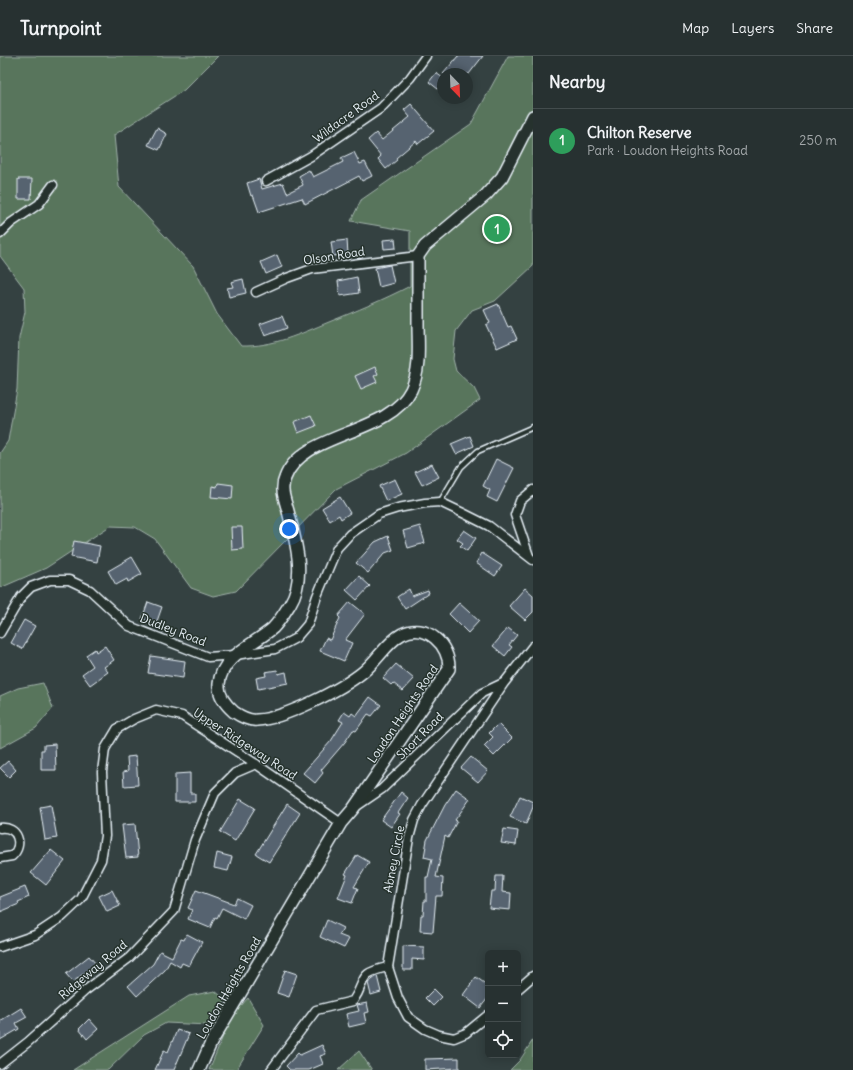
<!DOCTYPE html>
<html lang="en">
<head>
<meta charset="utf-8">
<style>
	body { margin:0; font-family:Delius,sans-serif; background:#333d3d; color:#f1f3f6 }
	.controls { position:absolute; right:12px; bottom:12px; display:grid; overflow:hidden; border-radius:6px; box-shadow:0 2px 10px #0003 }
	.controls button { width:36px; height:36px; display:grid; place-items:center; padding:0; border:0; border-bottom:1px solid #434c4d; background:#273131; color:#f1f3f6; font:20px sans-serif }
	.compass { position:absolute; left:437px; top:12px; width:36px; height:36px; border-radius:50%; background:#273131; box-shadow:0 2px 10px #0003; rotate:157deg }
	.you { position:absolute; left:289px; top:473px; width:14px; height:14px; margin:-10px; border:3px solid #fff; border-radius:50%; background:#1a73e8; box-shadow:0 0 0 6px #1a73e833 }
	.badge { display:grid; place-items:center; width:26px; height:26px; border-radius:50%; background:#95b2f1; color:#fff; font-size:13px; font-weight:700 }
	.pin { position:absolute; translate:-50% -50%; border:2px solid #fff; box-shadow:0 1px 4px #0006 }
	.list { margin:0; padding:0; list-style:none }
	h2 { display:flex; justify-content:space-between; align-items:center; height:52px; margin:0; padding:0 16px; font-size:17px }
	h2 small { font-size:13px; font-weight:400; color:#a4a9ab }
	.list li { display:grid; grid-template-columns:26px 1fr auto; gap:12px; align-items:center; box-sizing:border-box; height:64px; padding:0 16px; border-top:1px solid #434c4d }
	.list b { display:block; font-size:15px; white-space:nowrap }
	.list p { margin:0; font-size:13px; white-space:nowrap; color:#a4a9ab }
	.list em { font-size:13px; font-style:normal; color:#a4a9ab }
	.icon { flex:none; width:22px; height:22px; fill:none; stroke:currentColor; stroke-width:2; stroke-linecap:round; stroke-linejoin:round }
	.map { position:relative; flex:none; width:533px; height:1014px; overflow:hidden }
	header { display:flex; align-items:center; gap:24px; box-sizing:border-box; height:56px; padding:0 20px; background:#273131; border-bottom:1px solid #434c4d }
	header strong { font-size:19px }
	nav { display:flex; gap:22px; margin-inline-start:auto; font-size:14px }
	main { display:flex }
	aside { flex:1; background:#273131 }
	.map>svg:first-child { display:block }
</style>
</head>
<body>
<header>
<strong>Turnpoint</strong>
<nav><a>Map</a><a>Layers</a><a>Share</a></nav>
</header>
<main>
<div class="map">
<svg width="533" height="1014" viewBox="0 0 533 1014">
	<rect width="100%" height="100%" fill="#344141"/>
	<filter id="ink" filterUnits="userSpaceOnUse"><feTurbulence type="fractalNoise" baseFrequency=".025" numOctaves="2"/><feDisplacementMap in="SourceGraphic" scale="8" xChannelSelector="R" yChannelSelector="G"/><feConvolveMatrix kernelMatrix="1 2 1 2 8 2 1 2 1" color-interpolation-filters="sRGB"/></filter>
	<g filter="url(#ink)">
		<!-- green -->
		<g fill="#59745b" stroke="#a0b2aa">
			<path d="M 0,0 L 218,0 L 184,34 L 114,79 L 119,131 L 193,210 L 217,258 L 241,290 C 273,291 300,278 329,266 C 356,255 383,244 410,230 L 410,175 L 351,165 L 361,144 L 471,68 L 508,0 L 533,0 L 533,210 L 495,245 L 472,254 L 456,275 L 453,303 L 456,315 L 474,332 L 480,344 L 406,397 L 336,433 L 236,535 L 213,540 L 191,532 L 155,483 L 135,471 L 110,470 L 46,512 L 0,532 L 0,397 L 8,385 L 17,333 L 19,282 L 25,256 L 24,232 L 0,200 Z"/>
			<path d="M 43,627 L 53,652 L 36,672 L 0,692 L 0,640 L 18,632 Z"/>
			<path d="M 215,935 L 226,944 L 208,969 L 166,967 L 144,979 L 108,1014 L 73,1014 L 189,940 Z"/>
			<path d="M 248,942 L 264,969 L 236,1014 L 209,1014 L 231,961 Z"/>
			<path d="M 533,984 L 533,1014 L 510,1014 L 520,1004 Z"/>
			<path d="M 359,995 L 372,1014 L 338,1014 Z"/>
		</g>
		<!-- building -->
		<g fill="#566370" stroke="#e8f1f8">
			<path d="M 458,0 L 483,0 L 469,18 L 443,18 Z"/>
			<path d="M 436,17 L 443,22 L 443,37 L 429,26 Z"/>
			<path d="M 411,48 L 434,75 L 418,88 L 416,85 L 396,102 L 397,104 L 386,113 L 378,103 L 381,100 L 368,84 L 376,77 L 382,84 L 410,61 L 404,54 Z"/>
			<path d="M 157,72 L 167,78 L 159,94 L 148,89 Z"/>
			<path d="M 354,96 L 360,108 L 365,106 L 372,120 L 362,125 L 359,120 L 305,148 L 302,142 L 259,156 L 253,139 L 251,140 L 247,127 L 259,123 L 262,133 L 283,127 L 287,137 L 303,129 L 299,120 L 309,114 L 313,121 L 343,106 L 341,102 Z"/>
			<path d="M 18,123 L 32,123 L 31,143 L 18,143 Z"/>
			<path d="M 395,183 L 396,192 L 384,193 L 383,184 Z"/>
			<path d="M 347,184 L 348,198 L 333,200 L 331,186 Z"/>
			<path d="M 277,199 L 282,211 L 266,218 L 261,206 Z"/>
			<path d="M 390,209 L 394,227 L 379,231 L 375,212 Z"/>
			<path d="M 357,221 L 359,237 L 340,240 L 338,225 Z"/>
			<path d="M 243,223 L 246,237 L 229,241 L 227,232 L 233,231 L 231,226 Z"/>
			<path d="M 498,248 L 508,271 L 511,270 L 517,283 L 497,292 L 486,269 L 490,267 L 484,254 Z"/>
			<path d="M 282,260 L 287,272 L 265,280 L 260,268 Z"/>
			<path d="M 375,311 L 378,318 L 374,320 L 377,326 L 361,333 L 355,320 Z"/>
			<path d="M 311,359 L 316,370 L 298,377 L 294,366 Z"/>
			<path d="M 470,380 L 474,390 L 456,398 L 451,388 Z"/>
			<path d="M 496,403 L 514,412 L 497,446 L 487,441 L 490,434 L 483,430 Z"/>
			<path d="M 432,408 L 439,421 L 422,429 L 415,416 Z"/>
			<path d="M 395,423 L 402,438 L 386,445 L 379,430 Z"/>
			<path d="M 218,427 L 233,429 L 232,443 L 211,441 L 212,430 L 217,431 Z"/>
			<path d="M 340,441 L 350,457 L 341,463 L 339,459 L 330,465 L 322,452 Z"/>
			<path d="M 420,470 L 425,487 L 408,492 L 403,475 Z"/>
			<path d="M 231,471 L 242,471 L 243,493 L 232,494 Z"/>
			<path d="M 464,474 L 476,482 L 467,495 L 460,490 L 463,487 L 457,483 Z"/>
			<path d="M 388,480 L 393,494 L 385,497 L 368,517 L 356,507 L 375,486 Z"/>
			<path d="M 74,485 L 100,490 L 97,506 L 71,501 Z"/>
			<path d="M 482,497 L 502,510 L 495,520 L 476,507 Z"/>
			<path d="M 132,501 L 142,518 L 128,526 L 127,523 L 116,529 L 108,515 Z"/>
			<path d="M 359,520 L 370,530 L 357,544 L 346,534 Z"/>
			<path d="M 525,532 L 533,539 L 533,556 L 525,564 L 509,550 Z"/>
			<path d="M 409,533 L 412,540 L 428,534 L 429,537 L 405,553 L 397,541 Z"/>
			<path d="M 148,546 L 162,551 L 156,568 L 142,563 Z"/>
			<path d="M 350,546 L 365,558 L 345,584 L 352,587 L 344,605 L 320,595 L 326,582 L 330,584 L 340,562 L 338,560 Z"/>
			<path d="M 459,547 L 479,565 L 468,577 L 449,558 Z"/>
			<path d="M 24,564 L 35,570 L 22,593 L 11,587 Z"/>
			<path d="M 508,572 L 517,579 L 509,589 L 512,591 L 505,600 L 493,590 Z"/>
			<path d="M 105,590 L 114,604 L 104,611 L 108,616 L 90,629 L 82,618 L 93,610 L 86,599 L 95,593 L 96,596 Z"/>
			<path d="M 151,600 L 185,605 L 183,622 L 148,617 Z"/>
			<path d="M 396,608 L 414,623 L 403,635 L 393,627 L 391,629 L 383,622 Z"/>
			<path d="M 277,614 L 278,618 L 286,616 L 288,627 L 258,633 L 256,622 L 266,620 L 265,616 Z"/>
			<path d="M 370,641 L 381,649 L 372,660 L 368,658 L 356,675 L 353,674 L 345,686 L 321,714 L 323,717 L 315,727 L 303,717 L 331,685 L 343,666 L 339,664 L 344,656 L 350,660 L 352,657 L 356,660 Z"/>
			<path d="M 498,668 L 512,682 L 494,700 L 484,690 L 493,681 L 489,677 Z"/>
			<path d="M 55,688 L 56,714 L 41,714 L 41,694 L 44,694 L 44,689 Z"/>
			<path d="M 136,700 L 138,729 L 124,730 L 123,716 L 128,715 L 127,701 Z"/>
			<path d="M 471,701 L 488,715 L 478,726 L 461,712 Z"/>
			<path d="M 8,705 L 16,714 L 9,721 L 0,712 Z"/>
			<path d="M 190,717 L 190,737 L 195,737 L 195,746 L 175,746 L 175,718 Z"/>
			<path d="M 456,733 L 470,743 L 455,764 L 457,765 L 448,782 L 445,780 L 436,821 L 443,822 L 442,840 L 436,840 L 433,876 L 420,875 L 421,859 L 423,859 L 424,845 L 426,845 L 426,821 L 428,821 L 432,803 L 424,801 L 427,784 L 445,749 Z"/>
			<path d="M 401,736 L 408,742 L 398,757 L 400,758 L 391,771 L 381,764 Z"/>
			<path d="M 520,740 L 533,746 L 533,751 L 526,768 L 510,761 Z"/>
			<path d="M 240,743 L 255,752 L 235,785 L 220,776 Z"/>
			<path d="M 287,748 L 300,757 L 269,806 L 256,798 Z"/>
			<path d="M 51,749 L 57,782 L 45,784 L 40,751 Z"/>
			<path d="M 135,768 L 138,801 L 126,802 L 122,769 Z"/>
			<path d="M 504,773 L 518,775 L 516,789 L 501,787 Z"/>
			<path d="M 51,794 L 65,805 L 46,829 L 31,817 Z"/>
			<path d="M 217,797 L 232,801 L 228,815 L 214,812 Z"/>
			<path d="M 357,799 L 369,806 L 354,831 L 358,832 L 352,847 L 338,842 L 347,819 L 345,818 Z"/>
			<path d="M 496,820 L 503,820 L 502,836 L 511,837 L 510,854 L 489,852 L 491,835 L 495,835 Z"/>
			<path d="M 25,831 L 29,841 L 18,846 L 19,848 L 0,856 L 0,841 Z"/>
			<path d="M 112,834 L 120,850 L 107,856 L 99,840 Z"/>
			<path d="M 196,834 L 234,848 L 237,842 L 251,849 L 244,863 L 222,852 L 217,862 L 215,861 L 210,872 L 188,863 L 192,854 L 188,852 Z"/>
			<path d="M 327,864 L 343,872 L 339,879 L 349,883 L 344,892 L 320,881 Z"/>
			<path d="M 187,878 L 202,886 L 189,910 L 182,907 L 180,911 L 170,905 L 165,914 L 137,940 L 128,930 L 153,908 L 160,895 L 172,901 L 181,883 L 184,884 Z"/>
			<path d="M 403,890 L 424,891 L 424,904 L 412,903 L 412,914 L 403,914 Z"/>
			<path d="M 89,900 L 96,908 L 73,926 L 66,918 Z"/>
			<path d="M 285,914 L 297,918 L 289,941 L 277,937 Z"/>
			<path d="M 377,920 L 381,936 L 371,939 L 368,927 Z"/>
			<path d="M 476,921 L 488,930 L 488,942 L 480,952 L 463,939 Z"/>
			<path d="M 434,933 L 442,941 L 433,950 L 425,942 Z"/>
			<path d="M 367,947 L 369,956 L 364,957 L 366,967 L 349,971 L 346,958 L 359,955 L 357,949 Z"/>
			<path d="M 21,952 L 27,961 L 16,967 L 19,973 L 0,984 L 0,965 Z"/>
			<path d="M 89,963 L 98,973 L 87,983 L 79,973 Z"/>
			<path d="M 177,974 L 189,978 L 174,1014 L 155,1014 L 164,994 L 168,996 Z"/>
			<path d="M 322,989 L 326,998 L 320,1000 L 323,1008 L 309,1014 L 290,1014 L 286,1010 L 298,997 L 300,999 Z"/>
			<path d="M 459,1002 L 459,1012 L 425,1014 L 425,1003 Z"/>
		</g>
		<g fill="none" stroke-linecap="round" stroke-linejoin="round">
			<defs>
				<path id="lane" d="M 440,446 L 461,411 L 478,395 L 533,371"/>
				<g id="street">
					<path d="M 266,125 L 311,100 L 381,52 L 410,22 L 426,0"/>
					<path d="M 0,178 L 11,167 L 39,148 L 53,129"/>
					<path d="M 256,236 L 287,222 L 312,213 L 418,200"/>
					<path d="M 529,500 L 515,459 L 520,445 L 533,434"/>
					<path d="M 0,577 L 21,541 L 31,531 L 50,524 L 69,524 L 90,534 L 129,570 L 208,601 L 235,599 L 275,593 L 296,582 L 308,568 L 317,540 L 337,492 L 350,478 L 379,458 L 398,452 L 425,447 L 440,446 L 463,457 L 489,470 L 533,504"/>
					<path d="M 357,750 L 382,733 L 482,637 L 503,627"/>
					<path d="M 0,772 C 18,770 24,789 12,800 L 0,802"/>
					<path d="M 0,891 L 35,879 L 62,861 L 81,843 L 101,804 L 105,780 L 102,716 L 105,693 L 117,673 L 134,663 L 156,654 L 182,660 L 256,708 L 341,767"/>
					<path d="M 518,933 L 533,920"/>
					<path d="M 488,959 L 466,977 L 454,982 L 439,979 L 425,973 L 408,961 L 398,942 L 388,911 L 409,782 L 414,764 L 422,749 L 504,627 L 533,590"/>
					<path d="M 0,1008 L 28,986 L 86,934 L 129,902 L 174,855 L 195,784 L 215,737 L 235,717 L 256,708"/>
					<path d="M 271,1014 L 316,954 L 353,945 C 368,923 356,918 388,911"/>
				</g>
				<path id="secondary" d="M 199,1014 L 211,987 L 341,767 L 353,753 L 449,613 C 450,589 426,566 402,578 C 387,586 377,605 363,616 C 342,633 284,663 257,664 C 250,665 240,660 234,656 C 226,649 218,639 219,628 C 221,600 255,588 273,572 C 279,566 285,556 290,548 C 307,521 295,483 288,455 C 285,444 280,433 285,422 C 302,375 388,380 411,334 C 421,313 418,289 418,267 C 418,245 418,223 418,200 L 425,190 L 486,139 L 502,121 L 533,60"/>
			</defs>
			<!-- lane casing -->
			<use href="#lane" stroke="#e8f1f8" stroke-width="7"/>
			<!-- street casing -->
			<use href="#street" stroke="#e8f1f8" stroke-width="11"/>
			<!-- secondary casing -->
			<use href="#secondary" stroke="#e8f1f8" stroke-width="14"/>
			<!-- lane -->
			<use href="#lane" stroke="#26332d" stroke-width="4"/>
			<!-- street -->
			<use href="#street" stroke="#26332d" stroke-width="8"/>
			<!-- secondary -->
			<use href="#secondary" stroke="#26332d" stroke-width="11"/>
		</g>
	</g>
	<g text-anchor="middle" stroke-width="3" stroke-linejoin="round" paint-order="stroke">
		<!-- street labels -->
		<g font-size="12" fill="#e8f1f8" stroke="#26332d">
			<text transform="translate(346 61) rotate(-36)" y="4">Wildacre Road</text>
			<text transform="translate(334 200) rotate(-9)" y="4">Olson Road</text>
			<text transform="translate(173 574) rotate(21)" y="4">Dudley Road</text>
			<text transform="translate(403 658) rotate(-56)" y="4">Loudon Heights Road</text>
			<text transform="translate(420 680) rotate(-45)" y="4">Short Road</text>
			<text transform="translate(245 688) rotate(33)" y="4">Upper Ridgeway Road</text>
			<text transform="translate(394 803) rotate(-79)" y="4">Abney Circle</text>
			<text transform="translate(93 914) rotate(-40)" y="4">Ridgeway Road</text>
			<text transform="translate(229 932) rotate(-60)" y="4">Loudon Heights Road</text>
		</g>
	</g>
</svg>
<div class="controls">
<button>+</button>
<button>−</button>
<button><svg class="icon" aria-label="locate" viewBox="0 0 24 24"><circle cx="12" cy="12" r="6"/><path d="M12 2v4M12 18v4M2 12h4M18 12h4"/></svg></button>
</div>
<svg class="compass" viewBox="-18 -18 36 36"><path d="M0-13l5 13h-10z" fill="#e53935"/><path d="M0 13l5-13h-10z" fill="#a4a9ab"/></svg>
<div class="you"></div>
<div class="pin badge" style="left:497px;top:173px;background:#2e9e5b">1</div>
</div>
<aside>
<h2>Nearby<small></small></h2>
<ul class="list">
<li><span class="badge" style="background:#2e9e5b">1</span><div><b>Chilton Reserve</b><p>Park · Loudon Heights Road</p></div><em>250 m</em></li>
</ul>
</aside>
</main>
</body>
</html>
